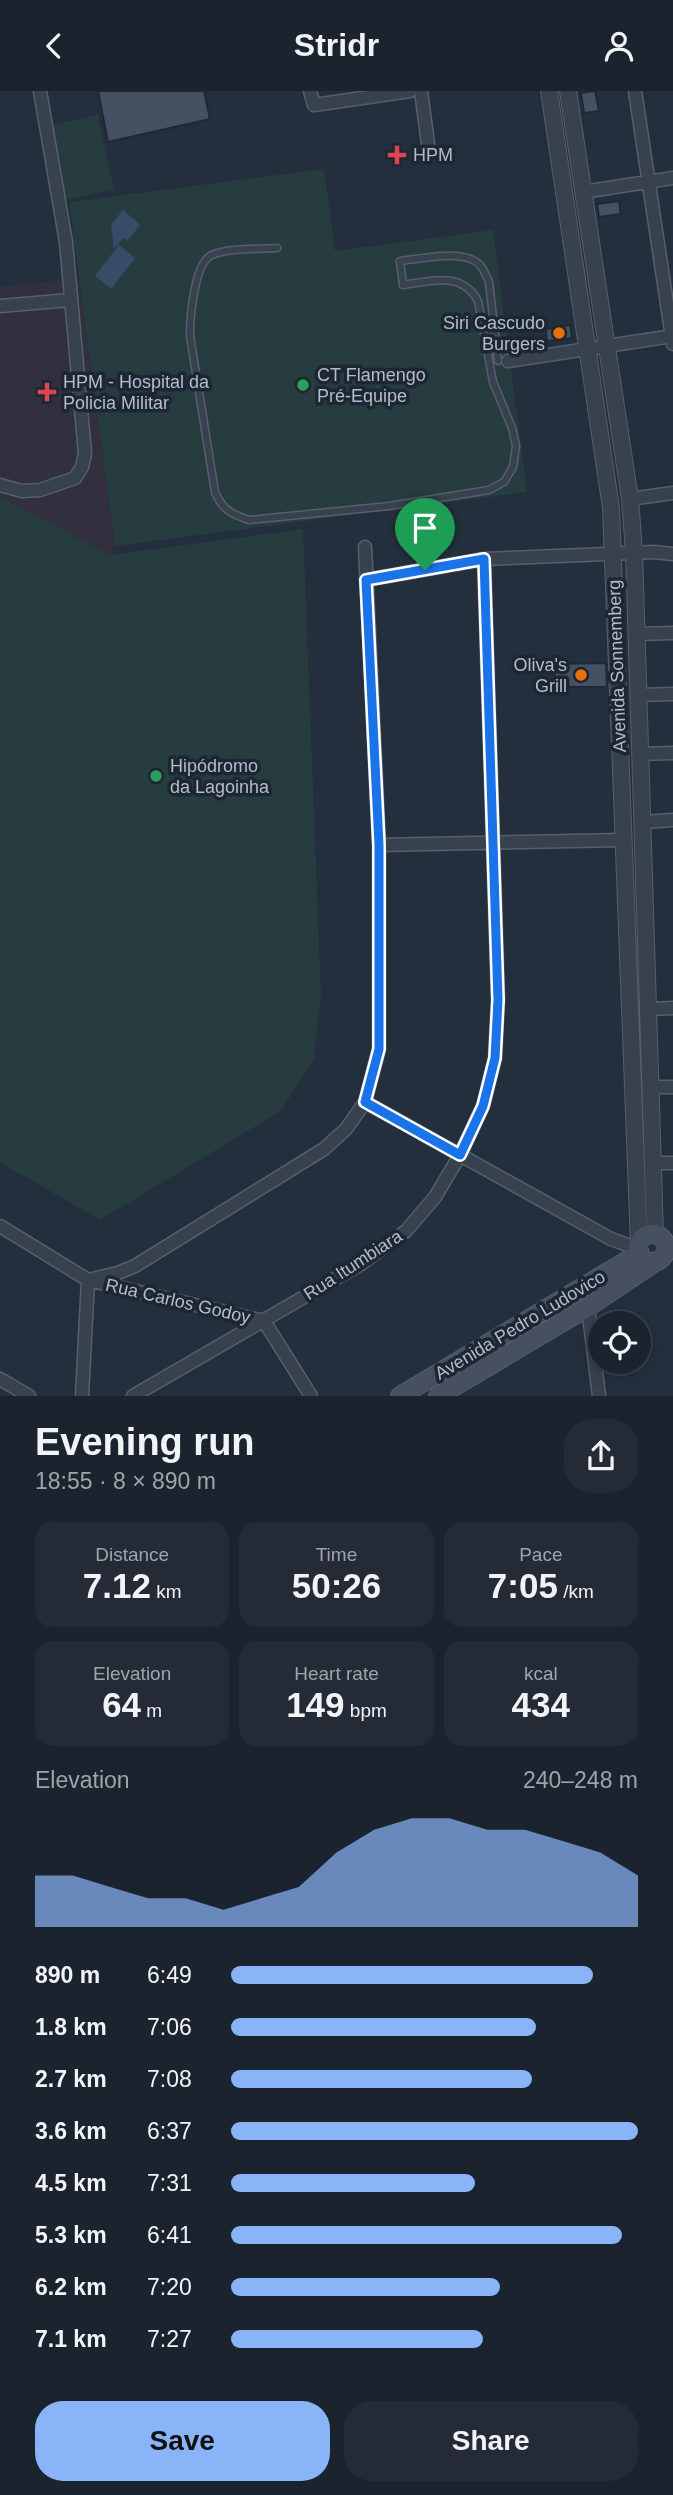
<!DOCTYPE html>
<html lang="en">
<head>
<meta charset="utf-8">
<style>
	body { margin:0; font-family:Helvetica,sans-serif; background:#242b36; color:#f1f3f6; height:100vh; display:flex; flex-direction:column; font-size:26px; white-space:nowrap }
	* { box-sizing:border-box; margin:0 }
	p { font-size:23px; color:#a0a4aa }
	.icon { flex:none; width:38px; height:38px; fill:none; stroke:currentColor; stroke-width:2; stroke-linecap:round; stroke-linejoin:round }
	.map { position:relative; height:1305px; overflow:hidden }
	.details { display:flex; flex-direction:column; background:#1b232e; flex:1 }
	.details>* { flex:none }
	.controls { position:absolute; left:588px; top:1220px; display:grid; gap:14px }
	.controls a { display:grid; place-items:center; width:63px; height:63px; border-radius:50%; background:#1b232e; box-shadow:0 4px 18px #0003,0 0 0 2px #39404a; font-size:35px }
	.pin { position:absolute; display:grid; place-items:center; width:60px; height:60px; color:#fff; margin:-72px -30px; border-radius:50% 50% 50% 0; rotate:-45deg; box-shadow:0 0 7px #0007 }
	.pin .icon { rotate:45deg }
	.round { display:grid; place-items:center; flex:none; width:74px; height:74px; border-radius:28px; background:#242b36 }
	.headline { display:flex; align-items:center; justify-content:space-between; height:119px; padding:0 35px }
	h1 { font-size:38px; font-weight:700; line-height:52px }
	.metrics { display:grid; grid-template-columns:repeat(3,1fr); gap:10px; height:119px; padding:7px 35px }
	.metrics div { display:grid; align-content:center; border-radius:18px; background:#242b36; text-align:center }
	.metrics b { font-size:35px; font-weight:700 }
	.metrics small { font-size:19px; font-weight:400 }
	.metrics p { font-size:19px }
	.chart { height:196px; padding:14px 35px }
	.chart p { display:flex; justify-content:space-between }
	.chart svg { width:100%; height:126px; margin-top:7px; fill:#8ab4f8; opacity:.7 }
	.cta { display:flex; gap:14px; margin-top:auto; padding:14px 35px }
	.cta a { flex:1; height:80px; border-radius:28px; background:#8ab4f8; color:#111; font-size:28px; font-weight:700; line-height:80px; text-align:center }
	.cta a+a { background:#242b36; color:#f1f3f6 }
	ul { padding:0 35px; list-style:none; font-size:23px }
	li { display:grid; grid-template-columns:112px 84px 1fr; align-items:center; height:52px }
	li i { height:18px; border-radius:9px; background:#8ab4f8 }
	header { display:flex; justify-content:space-between; align-items:center; height:91px; padding:0 35px; background:#1b232e; font-size:32px; font-weight:700 }
	.map>svg:first-child { display:block }
	.medical { fill:#32303f }
	.green { fill:#263c3f }
	.water { fill:#394c67 }
	.building { fill:#455162; stroke:#1f2835; stroke-width:2 }
	.lines { fill:none; stroke-linecap:round; stroke-linejoin:round }
	.service-casing { stroke:#565f6c; stroke-width:9 }
	.minor-casing { stroke:#565f6c; stroke-width:15 }
	.tertiary-casing { stroke:#565f6c; stroke-width:18 }
	.secondary-casing { stroke:#565f6c; stroke-width:20 }
	.service { stroke:#38414e; stroke-width:6 }
	.minor { stroke:#38414e; stroke-width:12 }
	.tertiary { stroke:#38414e; stroke-width:16 }
	.secondary { stroke:#465061; stroke-width:18 }
	.route-casing { stroke:#fff; stroke-width:14 }
	.route { stroke:#1a73e8; stroke-width:9 }
	.health-dot { fill:#e0444e; stroke:#1d2633; stroke-width:2.5 }
	.food-dot { fill:#e8710a; stroke:#1d2633; stroke-width:2.5 }
	.leisure-dot { fill:#2e9e5b; stroke:#1d2633; stroke-width:2.5 }
	.labels { text-anchor:middle; dominant-baseline:central; stroke-width:7; stroke-linejoin:round; paint-order:stroke }
	.poi-label { font-size:18px; fill:#b4bcc9; stroke:#1d2633; text-anchor:start }
	.street-label { font-size:18px; fill:#b4bcc9; stroke:#1d2633 }
</style>
</head>
<body>
<header><svg class="icon" aria-label="back" viewBox="0 0 24 24"><path d="M15 5l-7 7 7 7"/></svg>Stridr<svg class="icon" aria-label="person" viewBox="0 0 24 24"><circle cx="12" cy="8" r="4"/><path d="M4 21q1-7 8-7t8 7"/></svg></header>
<div class="map">
<svg width="673" height="1305" viewBox="0 0 673 1305">
	<rect width="100%" height="100%" fill="#242f3e"/>
	<path class="medical" d="M79 187 115 455 111 464 0 406V196Z"/>
	<path class="green" d="M98 24 114 99 64 109 48 35Z
		M324 78 335 160 493 139 527 401 115 455 69 111Z
		M0 406 111 464 303 438 321 905 314 967 281 1020 100 1129 0 1071Z"/>
	<path class="water" d="M123 119 140 134 127 150 123 147 114 158 111 134Z
		M119 154 135 167 111 198 95 185Z"/>
	<path class="building" d="M98 0H204L210 28 108 51Z
		M595 0 599 20 584 22 581 2Z
		M619 110 621 123 599 126 597 113Z
		M570 234 572 247 547 250 546 238Z
		M606 572 607 596H555L554 573Z"/>
	<g class="lines">
		<defs>
			<path id="service" d="M277 157C260 158 224 157 210 165 194 175 190 227 190 245L215 401C222 418 231 423 249 429L389 415 489 399 504 391 513 376 516 355 512 337 493 291 478 210C462 180 431 190 403 194L400 170C419 168 455 160 473 169 482 173 485 182 489 191L498 270"/>
			<path id="minor" d="M310 0 314 14 410 0
				M421 0 429 60
				M635 0 673 253
				M583 101 673 87
				M0 215 70 209
				M508 270 673 245
				M0 394 22 400 40 399 75 387 82 376 85 363 66 151 40 0
				M630 408 673 402
				M366 489 484 468 655 461 673 463
				M637 543 673 542
				M640 604 673 603
				M641 663 673 662
				M644 731 673 729
				M379 754 623 749
				M650 918 673 917
				M652 996H673
				M365 1011 611 1148 639 1158
				M654 1072H673
				M0 1135 88 1189 264 1230 311 1305
				M88 1189 118 1182 135 1175 324 1058 346 1038 365 1011 379 958V754L365 456
				M588 1216 599 1305
				M0 1288 29 1305
				M82 1305 88 1189
				M133 1305 361 1173 406 1140 435 1106 460 1064 483 1015 495 967 498 909 484 468"/>
			<path id="tertiary" d="M549 0 611 417 639 1154
				M568 0 630 408 634 461 655 1144"/>
			<path id="secondary" d="M638 1157a14 14 0 1 1 28 0a14 14 0 1 1-28 0Z
				M400 1305 640 1162
				M438 1305 588 1216 655 1171"/>
		</defs>
		<use href="#service" class="service-casing"/>
		<use href="#minor" class="minor-casing"/>
		<use href="#tertiary" class="tertiary-casing"/>
		<use href="#secondary" class="secondary-casing"/>
		<use href="#service" class="service"/>
		<use href="#minor" class="minor"/>
		<use href="#tertiary" class="tertiary"/>
		<use href="#secondary" class="secondary"/>
	</g>
	<g class="lines">
		<defs>
			<path id="route" d="M484 468 498 909 495 967 483 1015 460 1064 365 1011 379 958V754L366 489Z"/>
		</defs>
		<use href="#route" class="route-casing"/>
		<use href="#route" class="route"/>
	</g>
	<g class="health-dot">
		<path d="M393.5 53.5h7v7h7v7h-7v7h-7v-7h-7v-7h7z"/>
		<path d="M43.5 290.5h7v7h7v7h-7v7h-7v-7h-7v-7h7z"/>
	</g>
	<g class="food-dot">
		<circle cx="559" cy="242" r="7"/>
		<circle cx="581" cy="584" r="7"/>
	</g>
	<g class="leisure-dot">
		<circle cx="303" cy="294" r="7"/>
		<circle cx="156" cy="685" r="7"/>
	</g>
	<g class="labels">
		<g class="poi-label">
			<text x="413" y="64">HPM</text>
			<text x="545" y="232" text-anchor="end">Siri Cascudo<tspan x="545" dy="21">Burgers</tspan></text>
			<text x="317" y="284">CT Flamengo<tspan x="317" dy="21">Pré-Equipe</tspan></text>
			<text x="63" y="291">HPM - Hospital da<tspan x="63" dy="21">Policia Militar</tspan></text>
			<text x="567" y="574" text-anchor="end">Oliva's<tspan x="567" dy="21">Grill</tspan></text>
			<text x="170" y="675">Hipódromo<tspan x="170" dy="21">da Lagoinha</tspan></text>
		</g>
		<g class="street-label">
			<text transform="translate(617 575) rotate(-92)">Avenida Sonnemberg</text>
			<text transform="translate(353 1174) rotate(-33)">Rua Itumbiara</text>
			<text transform="translate(178 1210) rotate(13)">Rua Carlos Godoy</text>
			<text transform="translate(520 1234) rotate(-31)">Avenida Pedro Ludovico</text>
		</g>
	</g>
</svg>
<div class="controls">
<a><svg class="icon" aria-label="locate" viewBox="0 0 24 24"><circle cx="12" cy="12" r="6"/><path d="M12 2v4M12 18v4M2 12h4M18 12h4"/></svg></a>
</div>
<div class="pin" style="left:425px;top:479px;background:#1e9e55"><svg class="icon" aria-label="arrive" viewBox="0 0 24 24"><path d="M6 21V4h12l-3 4 3 4H6"/></svg></div>
</div>
<section class="details">
<div class="headline"><div><h1>Evening run</h1><p>18:55 · 8 × 890 m</p></div><a class="round"><svg class="icon" aria-label="share" viewBox="0 0 24 24"><path d="M12 15V3M7 8l5-5 5 5M5 13v7h14v-7"/></svg></a></div>
<div class="metrics">
<div><p>Distance</p><b>7.12<small> km</small></b></div>
<div><p>Time</p><b>50:26</b></div>
<div><p>Pace</p><b>7:05<small> /km</small></b></div>
</div>
<div class="metrics">
<div><p>Elevation</p><b>64<small> m</small></b></div>
<div><p>Heart rate</p><b>149<small> bpm</small></b></div>
<div><p>kcal</p><b>434</b></div>
</div>
<div class="chart"><p><span>Elevation</span>240–248 m</p>
<svg viewBox="0 0 160 44" preserveAspectRatio="none"><path d="M0 44V26L10 26L20 30L30 34L40 34L50 38L60 34L70 30L80 18L90 10L100 6L110 6L120 10L130 10L140 14L150 18L160 26V44z"/></svg>
</div>
<ul>
<li><b>890 m</b>6:49<i style="width:89%"></i></li>
<li><b>1.8 km</b>7:06<i style="width:75%"></i></li>
<li><b>2.7 km</b>7:08<i style="width:74%"></i></li>
<li><b>3.6 km</b>6:37<i style="width:100%"></i></li>
<li><b>4.5 km</b>7:31<i style="width:60%"></i></li>
<li><b>5.3 km</b>6:41<i style="width:96%"></i></li>
<li><b>6.2 km</b>7:20<i style="width:66%"></i></li>
<li><b>7.1 km</b>7:27<i style="width:62%"></i></li>
</ul>
<div class="cta"><a>Save</a><a>Share</a></div>
</section>
</body>
</html>
